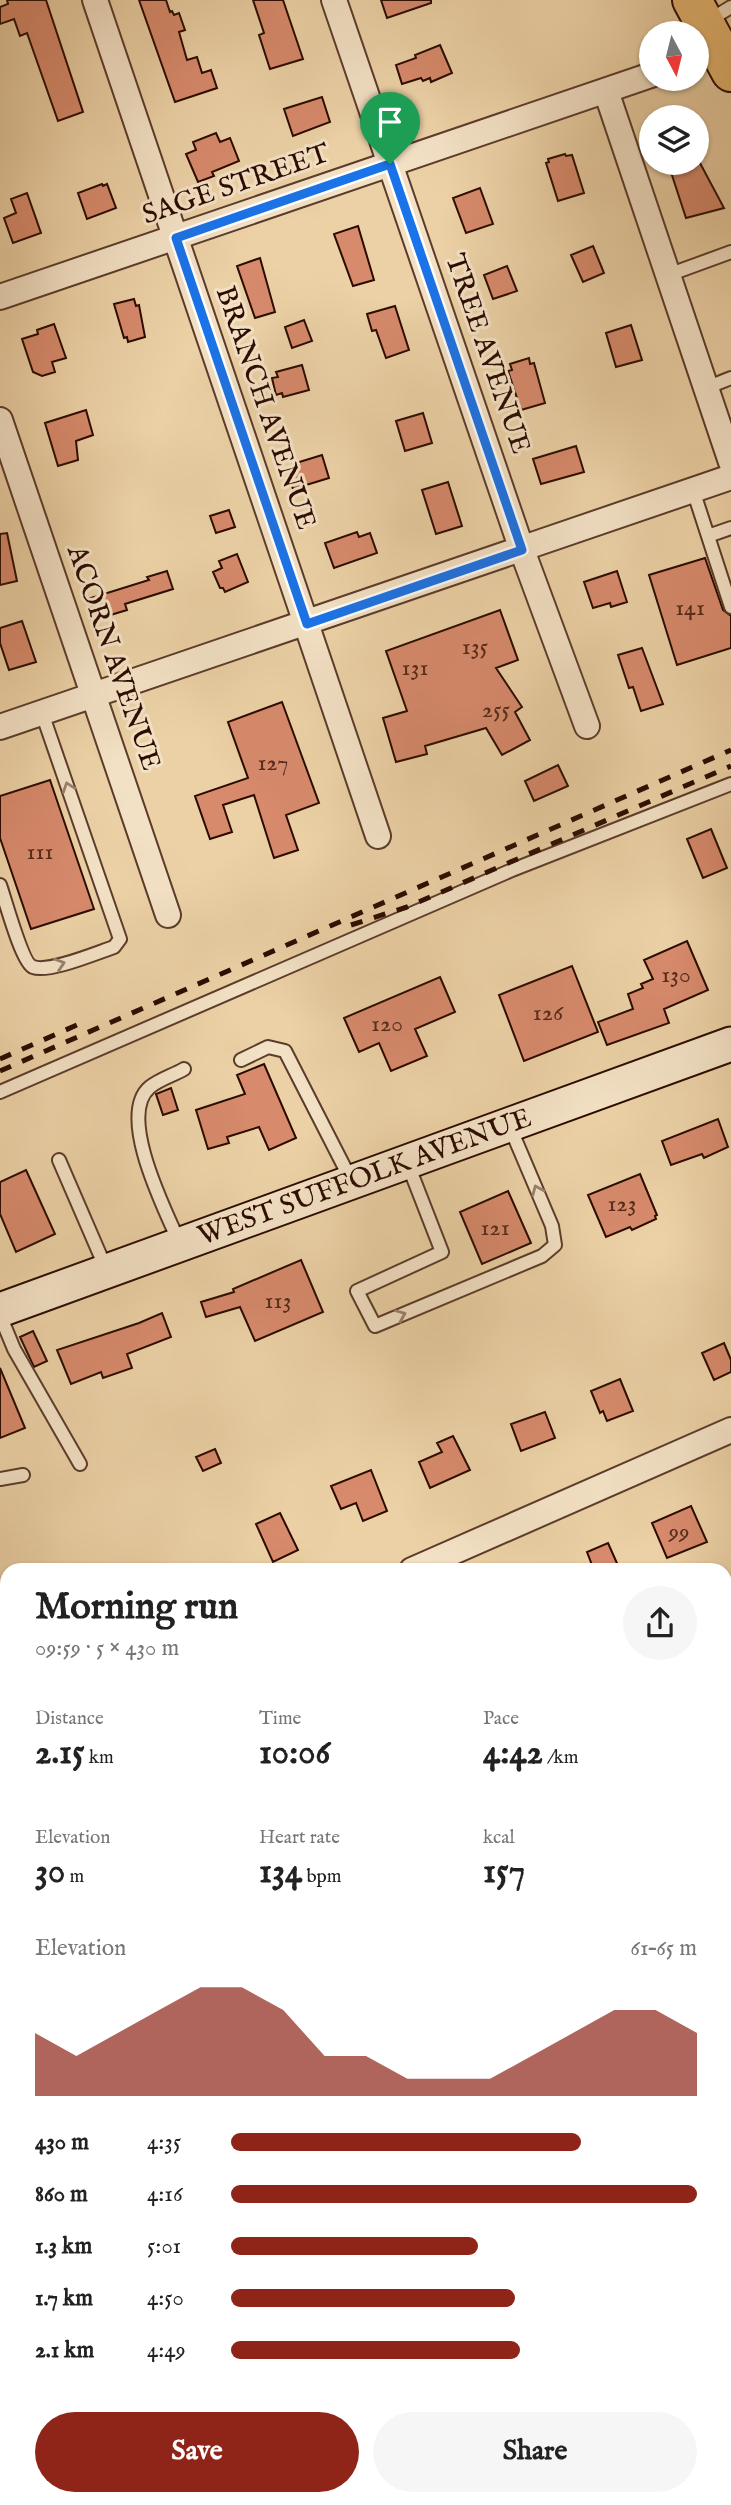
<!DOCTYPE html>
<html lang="en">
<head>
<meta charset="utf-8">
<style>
	body { margin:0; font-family:"IM FELL English",serif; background:#f6f6f6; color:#222; height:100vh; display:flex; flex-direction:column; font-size:26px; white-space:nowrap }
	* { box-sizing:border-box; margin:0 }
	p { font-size:23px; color:#767676 }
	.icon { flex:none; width:38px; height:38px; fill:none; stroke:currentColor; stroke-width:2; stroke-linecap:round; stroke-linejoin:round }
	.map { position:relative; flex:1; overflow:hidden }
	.sheet { position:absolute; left:0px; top:1563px; width:732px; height:943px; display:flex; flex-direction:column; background:#fff; border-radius:21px 21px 0 0; box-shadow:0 2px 5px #0004 }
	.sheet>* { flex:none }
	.needle { width:46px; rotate:173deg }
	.buttons { position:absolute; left:639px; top:21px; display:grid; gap:14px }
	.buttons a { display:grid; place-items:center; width:70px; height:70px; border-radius:50%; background:#fff; box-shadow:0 2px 5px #0004; font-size:35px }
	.pin { position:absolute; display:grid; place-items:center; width:60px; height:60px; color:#fff; margin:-72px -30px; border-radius:50% 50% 50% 0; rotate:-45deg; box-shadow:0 0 7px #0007 }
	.pin .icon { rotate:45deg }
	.round { display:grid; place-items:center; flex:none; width:74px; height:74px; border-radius:37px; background:#f6f6f6 }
	.head { display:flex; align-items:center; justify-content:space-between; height:119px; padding:0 35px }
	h1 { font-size:38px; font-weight:700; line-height:52px }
	.metrics { display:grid; grid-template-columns:repeat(3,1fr); gap:10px; height:119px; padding:7px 35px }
	.metrics div { display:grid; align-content:center }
	.metrics b { font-size:35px; font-weight:700 }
	.metrics small { font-size:19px; font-weight:400 }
	.metrics p { font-size:19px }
	.chart { height:196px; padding:14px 35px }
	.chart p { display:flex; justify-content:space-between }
	.chart svg { width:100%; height:126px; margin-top:7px; fill:#8f2418; opacity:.7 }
	.action { display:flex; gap:14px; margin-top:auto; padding:14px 35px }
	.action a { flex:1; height:80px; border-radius:42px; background:#8f2418; color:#fff; font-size:28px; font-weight:700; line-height:80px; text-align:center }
	.action a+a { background:#f6f6f6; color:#222 }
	ul { padding:0 35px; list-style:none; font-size:23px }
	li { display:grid; grid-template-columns:112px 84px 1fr; align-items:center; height:52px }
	li i { height:18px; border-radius:9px; background:#8f2418 }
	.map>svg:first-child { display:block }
	.building { fill:#d78a6c; stroke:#2b0b00; stroke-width:2 }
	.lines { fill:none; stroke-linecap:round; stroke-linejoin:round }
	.service-casing { stroke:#5b3c2a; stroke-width:16 }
	.minor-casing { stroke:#5b3c2a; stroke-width:28 }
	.secondary-casing { stroke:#2b0b00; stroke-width:37 }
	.primary-casing { stroke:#2b0b00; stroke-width:42 }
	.service { stroke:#f3e1c5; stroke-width:12 }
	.minor { stroke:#f3e1c5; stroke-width:24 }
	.secondary { stroke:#f3e1c5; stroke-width:33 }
	.primary { stroke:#e6b873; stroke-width:38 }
	.rail { stroke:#2b0b00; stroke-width:5; stroke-dasharray:12 12; stroke-linecap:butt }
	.oneway { stroke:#99816c }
	.route-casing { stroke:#fff; stroke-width:14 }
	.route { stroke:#1a73e8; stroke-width:9 }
	.labels { text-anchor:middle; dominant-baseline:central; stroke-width:6; stroke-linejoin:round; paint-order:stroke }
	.number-label { font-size:24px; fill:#562b1b }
	.street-label { font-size:28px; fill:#2b0b00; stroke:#f3e1c5 }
</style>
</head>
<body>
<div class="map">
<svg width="731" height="2505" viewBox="0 0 731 2505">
	<rect width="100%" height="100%" fill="#ecd1a6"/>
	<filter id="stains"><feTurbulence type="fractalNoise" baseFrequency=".00286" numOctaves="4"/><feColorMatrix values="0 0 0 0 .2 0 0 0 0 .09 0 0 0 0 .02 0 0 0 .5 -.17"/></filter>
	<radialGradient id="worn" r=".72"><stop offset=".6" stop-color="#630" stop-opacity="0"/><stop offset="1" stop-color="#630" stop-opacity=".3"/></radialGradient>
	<path class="building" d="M7 0H46L83 112 58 121 27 33 20 36 14 19 0 24V7L8 4Z
		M139 0H166L170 12 172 11 174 15 179 13 185 30 179 32 187 60 197 57 202 73 211 70 217 88 175 102Z
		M253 0H283L303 59 270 69 259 35 264 33Z
		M381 0H431V3L387 18Z
		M440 45 452 73 431 82 430 78 423 81 421 78 402 84 396 65 416 58 415 55Z
		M322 97 330 122 293 136 284 109Z
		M216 133 220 142 230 138 239 161 212 172 214 176 198 182 186 154 196 150 193 142Z
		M565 154 566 156 572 155 584 193 558 201 546 163 549 162 548 159Z
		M668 163H700L724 208 686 218Z
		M102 184 103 186 107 184 116 208 87 219 78 193Z
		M480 188 493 224 466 233 453 198Z
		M27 193 41 233 13 243 4 218 16 213 11 199Z
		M358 226 374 280 353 286 334 234Z
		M593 246 604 273 583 282 571 255Z
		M260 258 275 312 255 318 237 266Z
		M507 266 517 291 493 299 484 275Z
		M134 299 136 306 139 305 145 337 128 342 127 337 124 338 114 304Z
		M395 306 409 350 386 358 376 330 372 331 367 314Z
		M304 320 312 341 292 348 285 327Z
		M54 324 66 358 52 362 55 372 42 376 33 372 22 339 38 334 37 330Z
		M631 325 642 360 616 367 606 333Z
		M529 358 530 364 534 363 545 403 521 410 508 371 512 370 510 364Z
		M302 365 309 390 283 397 282 393 276 395 272 378 278 377 276 372Z
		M86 410 93 435 76 441 78 460 58 466 45 423Z
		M423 413 432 443 405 451 396 421Z
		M576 446 584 472 541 484 533 459Z
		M322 455 329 478 293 489 287 470 294 468 293 464Z
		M448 482 462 526 436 534 422 490Z
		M229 510 235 527 216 533 210 516Z
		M357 532 359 537 370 533 377 553 334 568 325 543Z
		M7 533 17 581 0 585V534Z
		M237 554 248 582 225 592 223 588H220L213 572 222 568 219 561Z
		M705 558 723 610 731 616V648L677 665 649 575Z
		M167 571 173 589 125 604 127 610 94 620 88 599 149 580 147 577Z
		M617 571 627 602 611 607 610 603 593 608 584 582Z
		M500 610 518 660 496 668 522 707 515 712 530 740 502 755 486 728 425 746 427 754 396 762 383 718 407 711 386 651Z
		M22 621 36 662 9 670 0 643V628Z
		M642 648 663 704 641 711 633 687 629 688 618 655Z
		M282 702 319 803 286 815 298 850 274 858 254 795 223 805 232 832 210 839 195 796 248 778 228 722Z
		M558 765 568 786 534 801 525 781Z
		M50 780 94 909 31 929 0 838V796Z
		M711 829 727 868 703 878 687 839Z
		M687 941 708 990 664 1009 669 1023 607 1045 598 1022 633 1009 628 994 643 988 641 984 653 979 644 960Z
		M572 966 598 1032 524 1061 499 995Z
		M440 977 455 1012 415 1029 427 1056 391 1071 379 1043 359 1052 344 1018Z
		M264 1064 296 1138 269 1150 259 1127 227 1137 229 1143 208 1149 196 1110 245 1094 237 1075Z
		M171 1088 178 1110 163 1115 156 1094Z
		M718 1119 728 1147 704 1158 702 1154 671 1165 662 1141Z
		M26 1170 55 1234 16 1252 0 1214V1182Z
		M640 1174 657 1215 655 1216 656 1219 632 1230 630 1227 606 1237 588 1195Z
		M508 1191 531 1243 482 1264 460 1212Z
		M301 1260 323 1312 255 1341 240 1307 206 1317 201 1302 234 1292 233 1289Z
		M162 1313 171 1337 127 1354 132 1368 103 1378 101 1372 71 1384 57 1350 139 1323Z
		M33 1331 47 1361 34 1367 20 1337Z
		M724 1343 731 1360V1372L714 1380 702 1353Z
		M0 1368 25 1428 0 1438Z
		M620 1379 633 1411 607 1421 603 1411 600 1413 591 1391Z
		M545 1412 555 1438 521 1451 511 1424Z
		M453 1436 470 1470 430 1488 419 1462 442 1452 437 1443Z
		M215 1449 221 1463 203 1471 196 1457Z
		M371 1470 387 1511 363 1521 356 1503 341 1509 331 1486Z
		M691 1506 707 1542 667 1558 652 1523Z
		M280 1513 298 1550 273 1562 256 1524Z
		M608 1543 620 1570H594L587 1552Z"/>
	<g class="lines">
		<defs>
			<path id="service" d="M708 21 731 7
				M668 275 731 252
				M706 388 731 378
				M693 490 731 607
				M708 536 731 528
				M0 885C5 899 22 963 33 967 49 973 96 953 114 947L120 939 42 713
				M241 1060 268 1047 285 1051 352 1182
				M0 1092 512 870 731 784
				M59 1160 107 1271
				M407 1162 442 1252 357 1291 375 1326 542 1256 555 1245 552 1226 510 1127
				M180 1244C166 1212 116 1115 150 1087 160 1079 174 1075 184 1069
				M0 1315 14 1349 80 1464
				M0 1479 23 1475"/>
			<path id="minor" d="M95 0 378 836
				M334 0 522 550 587 726
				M606 91 731 462
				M0 297 651 75
				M0 420 168 915
				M0 727 731 477
				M412 1570 731 1430
				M0 1750 7 1747
				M724 1869 731 1866
				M0 2187 7 2184
				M724 2316 731 2314
				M296 2505 310 2499"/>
			<g id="secondary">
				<path id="s1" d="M0 1310 731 1044"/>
			</g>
			<path id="primary" d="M692 0 731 72"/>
		</defs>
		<use href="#service" class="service-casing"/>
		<use href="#minor" class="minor-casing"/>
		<use href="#secondary" class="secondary-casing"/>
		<use href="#primary" class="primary-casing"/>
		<use href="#service" class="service"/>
		<use href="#minor" class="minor"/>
		<use href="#secondary" class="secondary"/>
		<use href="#primary" class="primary"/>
		<path class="rail" d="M351 925 407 907 460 884 731 766
			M0 1059 86 1021
			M0 1071 731 750"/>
	</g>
	<defs><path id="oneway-chevron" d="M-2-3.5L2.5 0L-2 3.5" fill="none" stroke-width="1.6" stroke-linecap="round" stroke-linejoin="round" transform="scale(1.75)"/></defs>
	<g class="oneway">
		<use href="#oneway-chevron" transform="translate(68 787) rotate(-109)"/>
		<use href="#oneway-chevron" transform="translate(60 964) rotate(-18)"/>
		<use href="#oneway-chevron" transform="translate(537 1190) rotate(-113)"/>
		<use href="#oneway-chevron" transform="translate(401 1315) rotate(-23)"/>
	</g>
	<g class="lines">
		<defs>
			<path id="route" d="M390 164 522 550 307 624 176 238Z"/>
		</defs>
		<use href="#route" class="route-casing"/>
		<use href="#route" class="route"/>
	</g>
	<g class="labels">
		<g class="number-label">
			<text x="690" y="608">141</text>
			<text x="475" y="647">135</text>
			<text x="415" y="668">131</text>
			<text x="496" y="710">255</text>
			<text x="273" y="763">127</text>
			<text x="40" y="852">111</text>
			<text x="676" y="975">130</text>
			<text x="548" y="1013">126</text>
			<text x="387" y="1024">120</text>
			<text x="622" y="1204">123</text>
			<text x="495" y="1228">121</text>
			<text x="278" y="1301">113</text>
			<text x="679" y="1532">99</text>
		</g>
		<g class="street-label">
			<text transform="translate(236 185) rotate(-19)">SAGE STREET</text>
			<text transform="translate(487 354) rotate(71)">TREE AVENUE</text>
			<text transform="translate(265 408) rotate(71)">BRANCH AVENUE</text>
			<text transform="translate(113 658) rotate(71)">ACORN AVENUE</text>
			<text stroke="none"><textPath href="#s1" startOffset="388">WEST SUFFOLK AVENUE</textPath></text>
		</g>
	</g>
	<rect width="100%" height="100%" filter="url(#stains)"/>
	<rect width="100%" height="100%" fill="url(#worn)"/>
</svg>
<div class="buttons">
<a><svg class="needle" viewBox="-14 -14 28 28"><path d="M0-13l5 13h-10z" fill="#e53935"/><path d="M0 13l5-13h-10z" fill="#767676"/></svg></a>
<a><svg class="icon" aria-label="layers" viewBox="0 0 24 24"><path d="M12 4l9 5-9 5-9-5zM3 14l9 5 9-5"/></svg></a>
</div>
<div class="pin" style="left:390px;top:164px;background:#1e9e55"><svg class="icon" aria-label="arrive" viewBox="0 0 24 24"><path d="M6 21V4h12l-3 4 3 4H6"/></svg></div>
<section class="sheet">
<div class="head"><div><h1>Morning run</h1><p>09:59 · 5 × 430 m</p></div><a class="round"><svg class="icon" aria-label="share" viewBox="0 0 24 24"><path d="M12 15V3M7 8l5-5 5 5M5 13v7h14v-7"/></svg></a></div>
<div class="metrics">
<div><p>Distance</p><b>2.15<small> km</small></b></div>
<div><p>Time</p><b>10:06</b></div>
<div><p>Pace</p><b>4:42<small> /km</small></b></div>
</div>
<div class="metrics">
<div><p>Elevation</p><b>30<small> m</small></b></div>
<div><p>Heart rate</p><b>134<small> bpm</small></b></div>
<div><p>kcal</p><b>157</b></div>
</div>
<div class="chart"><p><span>Elevation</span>61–65 m</p>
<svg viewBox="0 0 160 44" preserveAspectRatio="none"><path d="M0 44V22L10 30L20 22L30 14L40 6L50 6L60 14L70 30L80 30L90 38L100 38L110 38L120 30L130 22L140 14L150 14L160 22V44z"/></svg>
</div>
<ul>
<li><b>430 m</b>4:35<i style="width:75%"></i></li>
<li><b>860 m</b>4:16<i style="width:100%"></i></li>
<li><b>1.3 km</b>5:01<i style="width:53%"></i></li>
<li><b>1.7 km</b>4:50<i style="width:61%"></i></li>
<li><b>2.1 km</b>4:49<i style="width:62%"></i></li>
</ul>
<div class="action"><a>Save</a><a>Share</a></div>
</section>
</div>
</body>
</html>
